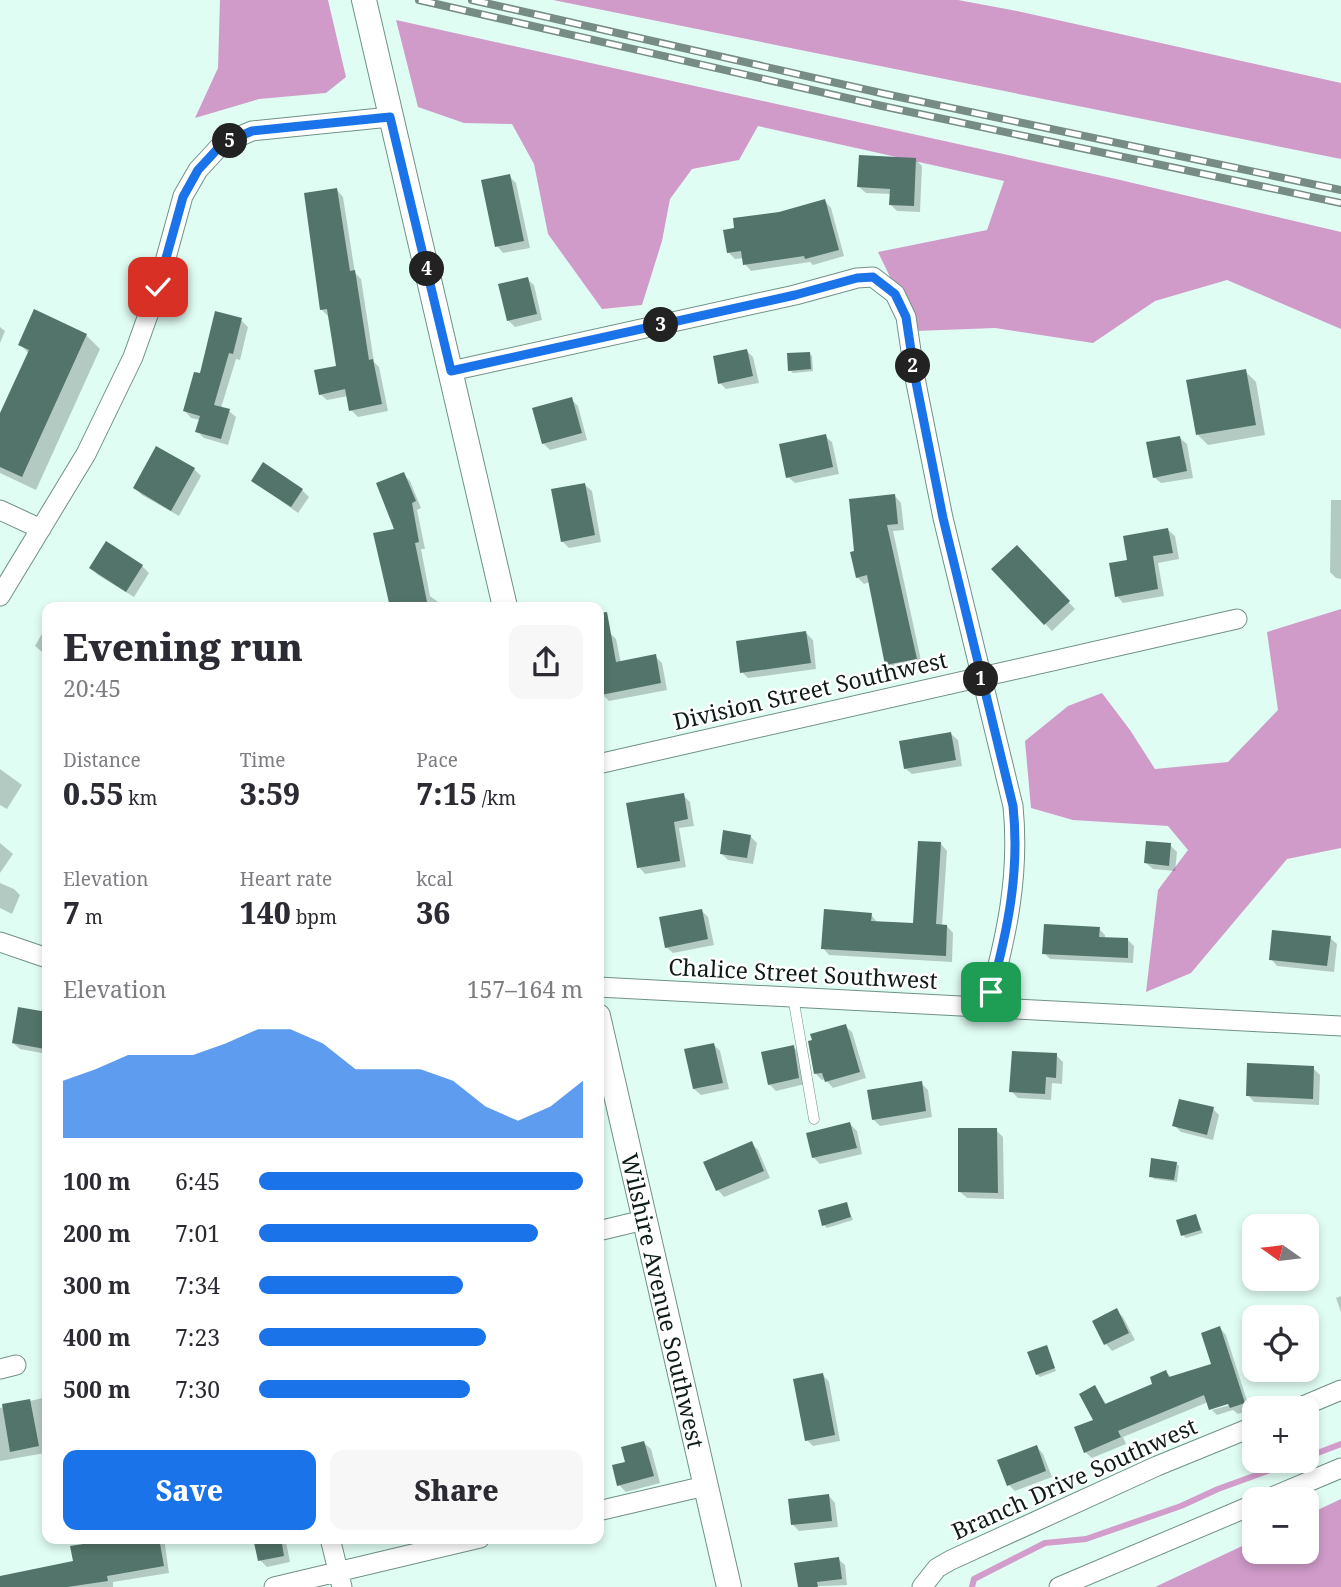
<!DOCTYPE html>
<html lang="en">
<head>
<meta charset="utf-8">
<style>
	body { margin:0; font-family:"Noto Serif",serif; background:#f7f7f7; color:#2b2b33; height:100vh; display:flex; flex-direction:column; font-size:26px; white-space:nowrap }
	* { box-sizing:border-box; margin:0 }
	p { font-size:23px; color:#7c7c81 }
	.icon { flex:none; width:38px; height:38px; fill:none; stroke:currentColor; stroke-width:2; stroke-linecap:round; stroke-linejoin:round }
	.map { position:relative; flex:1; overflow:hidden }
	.side { position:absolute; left:42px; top:602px; width:562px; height:942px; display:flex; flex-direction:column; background:#fff; border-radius:14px; box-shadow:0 4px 10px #0003 }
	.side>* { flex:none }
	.needle { width:46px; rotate:284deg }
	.fabs { position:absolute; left:1242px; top:1214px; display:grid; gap:14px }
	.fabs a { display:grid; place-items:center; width:77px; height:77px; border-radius:14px; background:#fff; box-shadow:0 4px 10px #0003; font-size:35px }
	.pin { position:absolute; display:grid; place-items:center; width:60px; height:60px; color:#fff; margin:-30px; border-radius:14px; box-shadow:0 4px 10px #0006 }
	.km { position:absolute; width:35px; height:35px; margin:-18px; border-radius:50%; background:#222; color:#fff; font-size:19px; line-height:35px; text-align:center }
	.round { display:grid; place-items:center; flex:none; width:74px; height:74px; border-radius:14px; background:#f7f7f7 }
	.summary { display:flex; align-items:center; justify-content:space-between; height:119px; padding:0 21px }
	h1 { font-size:38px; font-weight:800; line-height:52px }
	.figures { display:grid; grid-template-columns:repeat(3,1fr); gap:10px; height:119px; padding:7px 21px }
	.figures div { display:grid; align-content:center }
	.figures b { font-size:30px; font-weight:800 }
	.figures small { font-size:19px; font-weight:400 }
	.figures p { font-size:19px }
	.chart { height:196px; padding:14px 21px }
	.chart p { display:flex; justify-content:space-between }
	.chart svg { width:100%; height:126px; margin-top:7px; fill:#1a73e8; opacity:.7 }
	.primary-button { display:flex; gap:14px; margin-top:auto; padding:14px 21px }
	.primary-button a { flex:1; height:80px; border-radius:14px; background:#1a73e8; color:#fff; font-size:28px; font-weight:800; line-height:80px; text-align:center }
	.primary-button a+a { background:#f7f7f7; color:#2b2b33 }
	ul { padding:0 21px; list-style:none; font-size:23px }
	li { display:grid; grid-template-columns:112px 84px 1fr; align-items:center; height:52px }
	li i { height:18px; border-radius:9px; background:#1a73e8 }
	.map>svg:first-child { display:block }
	.forest { fill:#d09bc9 }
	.shadow { fill:#0003 }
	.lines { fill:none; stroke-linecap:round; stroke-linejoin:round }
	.stream { stroke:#d29dca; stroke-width:6 }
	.building { fill:#53746a }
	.service-casing { stroke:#6f9187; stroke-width:11 }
	.minor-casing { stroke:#6f9187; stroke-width:21 }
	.tertiary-casing { stroke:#6f9187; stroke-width:26 }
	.service { stroke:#fff; stroke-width:10 }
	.minor { stroke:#fff; stroke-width:19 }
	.tertiary { stroke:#fff; stroke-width:24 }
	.rail-casing { stroke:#768c85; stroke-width:8 }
	.rail { stroke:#fff; stroke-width:5; stroke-dasharray:16; stroke-linecap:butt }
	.route-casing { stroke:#fff; stroke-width:14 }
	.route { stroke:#1a73e8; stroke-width:9 }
	.labels { text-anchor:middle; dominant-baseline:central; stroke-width:5; stroke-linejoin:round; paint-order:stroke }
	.street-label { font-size:23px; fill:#0e1c18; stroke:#fff }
</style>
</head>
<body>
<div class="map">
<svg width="1341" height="1587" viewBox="0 0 1341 1587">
	<rect width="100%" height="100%" fill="#e0fdf4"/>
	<path class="forest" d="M220 0H328L346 77 326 93 259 99 195 118 218 68Z
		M553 0H958L1017 11 1341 83V159Z
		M396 20 1116 179 1341 232V329L1227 280 1155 301 1093 343 995 328 916 331 878 252 987 230 1004 181 758 126 739 160 692 169 670 199 662 241 642 305 602 309 548 234 534 164 512 124 464 123 418 107Z
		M1341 609V848L1287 859 1191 973 1146 992 1158 890 1188 850 1168 826 1073 820 1031 808 1025 741 1068 706 1102 693 1130 730 1155 769 1228 762 1278 710 1267 632Z
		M1341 1499V1587H1155L1255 1540V1552H1307V1515Z"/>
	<path class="shadow" d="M915 159 922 166 920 212 897 211 890 204 891 194 866 193 859 187Z
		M509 176 516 183 530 248 503 253 497 246Z
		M337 190 343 197 355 273 361 279 374 362 379 367 388 411 358 417 351 410 348 396 327 400 320 394 338 368 328 316 321 309Z
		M825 201 831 208 844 256 813 265 810 262 751 271 745 264 744 258 735 259 728 252 779 213Z
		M527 279 534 285 542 320 515 327 508 320Z
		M241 320 248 327 240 360 236 359 221 408 229 411 236 417 228 445 204 438 197 431 200 420 191 418 185 411Z
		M0 327 5 331 0 343Z
		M86 335 100 349 36 490 0 473V417L29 354 20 344Z
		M747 351 753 357 759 383 726 389 720 383Z
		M809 353 812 356 813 371 793 373 790 370Z
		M1245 371 1256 382 1265 435 1208 445 1198 435Z
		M571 399 578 406 587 440 550 450 543 443Z
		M825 436 832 442 839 474 795 483 788 477Z
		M1180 438 1187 444 1193 478 1161 483 1154 477Z
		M194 469 201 476 179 516 142 495 135 488Z
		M403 474 410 481 421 508 417 510 425 549H421L430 596 438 602 439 607H390L375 534 397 530Z
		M253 481 302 490 309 497 298 513Z
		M585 485 592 491 601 542 569 548 562 541Z
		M895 496 901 503 904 530 893 531 922 665 894 671 887 664 870 582 864 584 857 577Z
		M1331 500H1341V579L1336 578 1330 572Z
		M1168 530 1175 536 1179 559 1158 563 1164 596 1123 603 1117 596 1129 562Z
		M1017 547 1075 609 1052 631 994 570Z
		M142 566 149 573 134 597 98 575 91 568Z
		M47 625V656L35 646Z
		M610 633 616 639 621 663 655 656 662 663 667 690 609 701 602 694Z
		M806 633 813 640 816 669 748 678 742 672Z
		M951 734 958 740 962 766 912 774 905 768Z
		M0 769 22 785 7 809 0 805Z
		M683 795 690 802 694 826 679 828 686 867 645 874 639 867Z
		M750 836 757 843 753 864 728 860 722 854Z
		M0 843 13 854 0 873Z
		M941 844 947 851 942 926H947L953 933 952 962 829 955 823 948 871 915 878 923 915 925Z
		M1170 845 1177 852 1175 871 1153 869 1146 863Z
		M0 883 14 889 20 895 12 914 0 908Z
		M701 910 708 917 714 945 673 953 666 947Z
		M1099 929 1105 935V939L1128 940 1134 946 1133 963 1050 959 1044 953Z
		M1330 938 1337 944 1334 972 1277 966 1271 959Z
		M19 1009 47 1014V1054L20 1049 13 1043Z
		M845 1026 852 1032 866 1078 833 1088 825 1079 822 1080 816 1074Z
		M713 1044 720 1051 729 1089 701 1095 694 1089Z
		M793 1047 800 1053 805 1084 776 1091 769 1084Z
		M1056 1055 1063 1062 1062 1084 1052 1083 1051 1100 1018 1098 1011 1091Z
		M1313 1068 1320 1075 1319 1105 1254 1102 1248 1095Z
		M921 1083 928 1090 932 1117 880 1126 873 1119Z
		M1213 1109 1219 1115 1213 1140 1181 1132 1174 1125Z
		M850 1124 857 1131 862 1154 820 1164 813 1157Z
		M996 1130 1003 1137 1004 1199 967 1198 960 1192Z
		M751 1143 758 1150 770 1178 724 1197 718 1190 706 1163Z
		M1176 1163 1179 1166 1177 1182 1154 1179 1151 1176Z
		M846 1204 853 1220 827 1228 824 1225Z
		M1196 1216 1203 1233 1186 1238 1183 1235Z
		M1341 1296V1312L1336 1298Z
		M1116 1310 1123 1317 1135 1340 1112 1351 1106 1344 1094 1322Z
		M1220 1328 1226 1335 1250 1410 1238 1414 1233 1410 1217 1415 1212 1410 1237 1403 1236 1399 1212 1407V1410L1208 1402 1123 1437 1126 1444 1092 1458 1085 1452 1095 1420V1388L1107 1405 1155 1384 1166 1372 1172 1378 1213 1365Z
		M1046 1347 1056 1371 1040 1377 1037 1374Z
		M823 1375 829 1382 840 1441 813 1446 807 1440Z
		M47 1397V1450L45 1453 0 1461V1408Z
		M644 1443 651 1449 660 1483 626 1492 619 1485 627 1463Z
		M1037 1447 1043 1454 1052 1477 1015 1491 1009 1485Z
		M829 1496 835 1503 838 1527 799 1531 793 1525Z
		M130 1538H164L169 1573 113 1582V1587H16Z
		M266 1538H282L286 1542 290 1562 267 1567 260 1560Z
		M838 1559 845 1565 847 1585 799 1587Z"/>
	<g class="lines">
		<path class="stream" d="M1307 1457 1341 1444
			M972 1587 974 1579 1045 1543 1086 1539 1181 1506 1218 1489 1295 1461"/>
	</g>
	<path class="building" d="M859 155 916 158 914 206 889 205 890 189 857 187Z
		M510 174 524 241 495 247 481 180Z
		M337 188 350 271 355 270 369 360 373 359 382 404 349 411 345 389 319 395 314 370 336 366 327 309 320 310 304 193Z
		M825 199 839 250 805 259 804 256 743 265 741 251 727 253 723 230 734 228 733 218 779 212Z
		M528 277 537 314 507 321 498 284Z
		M34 309 87 334 22 477 0 467V413L29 350 18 345Z
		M215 311 242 318 233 354 229 353 214 405 230 409 221 439 195 432 200 416 183 411 194 372 200 373Z
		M747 349 753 376 718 384 713 356Z
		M810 352 811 369 788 371 787 353Z
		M1246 369 1256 425 1196 435 1186 380Z
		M572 397 582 433 542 444 532 408Z
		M826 434 833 467 786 478 779 444Z
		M1180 436 1187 471 1153 478 1146 442Z
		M156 446 195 468 171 511 133 488Z
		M263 462 303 489 291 507 251 481Z
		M404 472 416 501 412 503 419 542 415 543 428 607H390L373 533 394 529 376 483Z
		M585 483 595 535 561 542 551 489Z
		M895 494 898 524 887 525 917 659 885 665 867 575 856 578 850 552 854 551 849 499Z
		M1168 528 1173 553 1153 556 1158 589 1115 597 1109 563 1127 560 1123 536Z
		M106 541 143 565 126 592 89 568Z
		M1017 545 1070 601 1044 625 991 569Z
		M607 612 616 662 656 654 661 683 601 695 598 684V613Z
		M806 631 811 663 740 673 736 641Z
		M951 732 956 760 904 769 899 741Z
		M684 793 688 819 674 822 680 861 637 868 626 803Z
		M723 830 751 835 747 858 720 854Z
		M918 841 941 842 936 924 947 925 946 956 821 949 824 909 872 913 871 921 913 923Z
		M1146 841 1171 843 1169 866 1144 863Z
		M702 909 708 939 665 948 659 917Z
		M1044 924 1100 927 1099 937 1128 938V958L1042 954Z
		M1272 930 1331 936 1327 966 1269 960Z
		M18 1007 47 1012 45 1049 12 1043Z
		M846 1024 860 1072 825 1082 822 1073 814 1074 808 1041 812 1040 810 1034Z
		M714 1043 723 1083 693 1089 684 1049Z
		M794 1045 799 1078 768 1085 761 1052Z
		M1012 1051 1057 1053 1056 1078 1046 1077 1045 1094 1009 1092Z
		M1247 1063 1314 1066 1313 1099 1246 1096Z
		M922 1081 926 1111 872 1120 867 1090Z
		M1179 1099 1214 1107 1207 1135 1172 1126Z
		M850 1122 857 1148 812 1158 806 1133Z
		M958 1128H997L998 1193 958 1192Z
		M752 1141 764 1171 716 1191 703 1162Z
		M1151 1158 1177 1162 1174 1180 1149 1177Z
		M847 1202 851 1217 822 1226 818 1210Z
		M1196 1214 1201 1230 1181 1236 1176 1220Z
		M1117 1308 1129 1333 1104 1345 1092 1321Z
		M1220 1326 1245 1403 1230 1408 1228 1404 1209 1410 1204 1395 1118 1431 1121 1437 1084 1453 1074 1427 1093 1420 1079 1394 1095 1385 1105 1404 1152 1384 1150 1377 1166 1370 1169 1377 1211 1364 1201 1333Z
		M1047 1345 1055 1368 1036 1375 1027 1352Z
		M823 1373 835 1435 805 1441 793 1379Z
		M30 1399 39 1446 10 1452 2 1404Z
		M644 1441 654 1476 617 1486 612 1465 625 1462 621 1447Z
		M1037 1445 1046 1471 1007 1486 997 1460Z
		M829 1494 832 1521 791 1525 788 1499Z
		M123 1538H159L164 1566 107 1576 108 1581 67 1587H0V1576L73 1561 70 1546Z
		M253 1538H281L284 1556 258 1561Z
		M839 1557 842 1579 817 1582 818 1587H798L794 1563Z"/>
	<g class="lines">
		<defs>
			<path id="service" d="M793 997 814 1119"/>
			<path id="minor" d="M451 371 795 295 857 278 873 277 895 294 906 317 915 378 943 518 1013 806C1020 877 1006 939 987 1007
				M0 510 41 529
				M0 596 86 454 133 357 158 287 183 196 198 170 222 144 252 131 390 117
				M598 764 1237 619
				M0 942 47 958
				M598 987 1341 1026
				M598 1231 644 1220
				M0 1369 16 1365
				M1296 1409 1341 1390
				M1265 1500 1341 1468
				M598 1511 705 1486
				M330 1538 342 1587
				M274 1587 480 1538
				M922 1587 937 1568 951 1560 1157 1466 1255 1426
				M1059 1587 1255 1504"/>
			<g id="tertiary">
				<path d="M364 0 505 607"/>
				<path id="s1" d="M598 1016 729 1587"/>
			</g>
		</defs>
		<use href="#service" class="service-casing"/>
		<use href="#minor" class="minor-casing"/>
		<use href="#tertiary" class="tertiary-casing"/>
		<use href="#service" class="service"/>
		<use href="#minor" class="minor"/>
		<use href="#tertiary" class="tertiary"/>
		<defs>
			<path id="rail" d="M419 0 882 106 1341 203
				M472 0 885 94 1341 190"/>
		</defs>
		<use href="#rail" class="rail-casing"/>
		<use href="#rail" class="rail"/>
	</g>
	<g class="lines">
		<defs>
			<path id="route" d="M158 287 183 197 198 170 222 144 252 131 390 117 451 371 795 295 857 278 873 277 895 294 906 317 915 377 943 518 1013 806C1020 871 1008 929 991 992"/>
		</defs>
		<use href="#route" class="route-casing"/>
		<use href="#route" class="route"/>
	</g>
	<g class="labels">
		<g class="street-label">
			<text transform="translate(810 690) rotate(-13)">Division Street Southwest</text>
			<text transform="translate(803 973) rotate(3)">Chalice Street Southwest</text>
			<text stroke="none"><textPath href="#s1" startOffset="292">Wilshire Avenue Southwest</textPath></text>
			<text transform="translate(1074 1478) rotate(-24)">Branch Drive Southwest</text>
		</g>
	</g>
</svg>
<div class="fabs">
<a><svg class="needle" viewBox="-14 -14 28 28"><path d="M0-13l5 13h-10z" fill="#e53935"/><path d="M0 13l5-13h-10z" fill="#7c7c81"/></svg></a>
<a><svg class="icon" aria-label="locate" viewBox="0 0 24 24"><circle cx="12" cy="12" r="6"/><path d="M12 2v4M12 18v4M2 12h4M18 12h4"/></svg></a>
<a>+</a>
<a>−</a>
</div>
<div class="pin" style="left:991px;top:992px;background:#1e9e55"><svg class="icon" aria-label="arrive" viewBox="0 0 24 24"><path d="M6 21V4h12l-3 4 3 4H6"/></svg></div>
<div class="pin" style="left:158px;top:287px;background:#d93025"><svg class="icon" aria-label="check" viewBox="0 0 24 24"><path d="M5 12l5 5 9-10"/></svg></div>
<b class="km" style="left:981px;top:679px">1</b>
<b class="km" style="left:913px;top:366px">2</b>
<b class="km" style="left:661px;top:325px">3</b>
<b class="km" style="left:427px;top:269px">4</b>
<b class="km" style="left:230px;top:141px">5</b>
<section class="side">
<div class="summary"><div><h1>Evening run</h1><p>20:45</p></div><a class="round"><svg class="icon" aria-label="share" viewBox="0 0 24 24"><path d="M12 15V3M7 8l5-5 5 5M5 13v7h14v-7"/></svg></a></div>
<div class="figures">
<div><p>Distance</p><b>0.55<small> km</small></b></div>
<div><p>Time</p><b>3:59</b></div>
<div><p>Pace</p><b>7:15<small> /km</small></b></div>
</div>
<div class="figures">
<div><p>Elevation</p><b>7<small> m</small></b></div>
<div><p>Heart rate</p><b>140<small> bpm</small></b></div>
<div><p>kcal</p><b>36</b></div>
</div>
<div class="chart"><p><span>Elevation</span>157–164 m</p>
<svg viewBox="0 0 160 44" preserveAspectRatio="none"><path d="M0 44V24L10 20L20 15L30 15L40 15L50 11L60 6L70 6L80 11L90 20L100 20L110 20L120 24L130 33L140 38L150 33L160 24V44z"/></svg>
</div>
<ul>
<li><b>100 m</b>6:45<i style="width:100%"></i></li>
<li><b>200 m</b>7:01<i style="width:86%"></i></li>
<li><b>300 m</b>7:34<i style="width:63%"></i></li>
<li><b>400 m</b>7:23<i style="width:70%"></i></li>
<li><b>500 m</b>7:30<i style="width:65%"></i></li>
</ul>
<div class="primary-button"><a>Save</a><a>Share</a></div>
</section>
</div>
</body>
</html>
